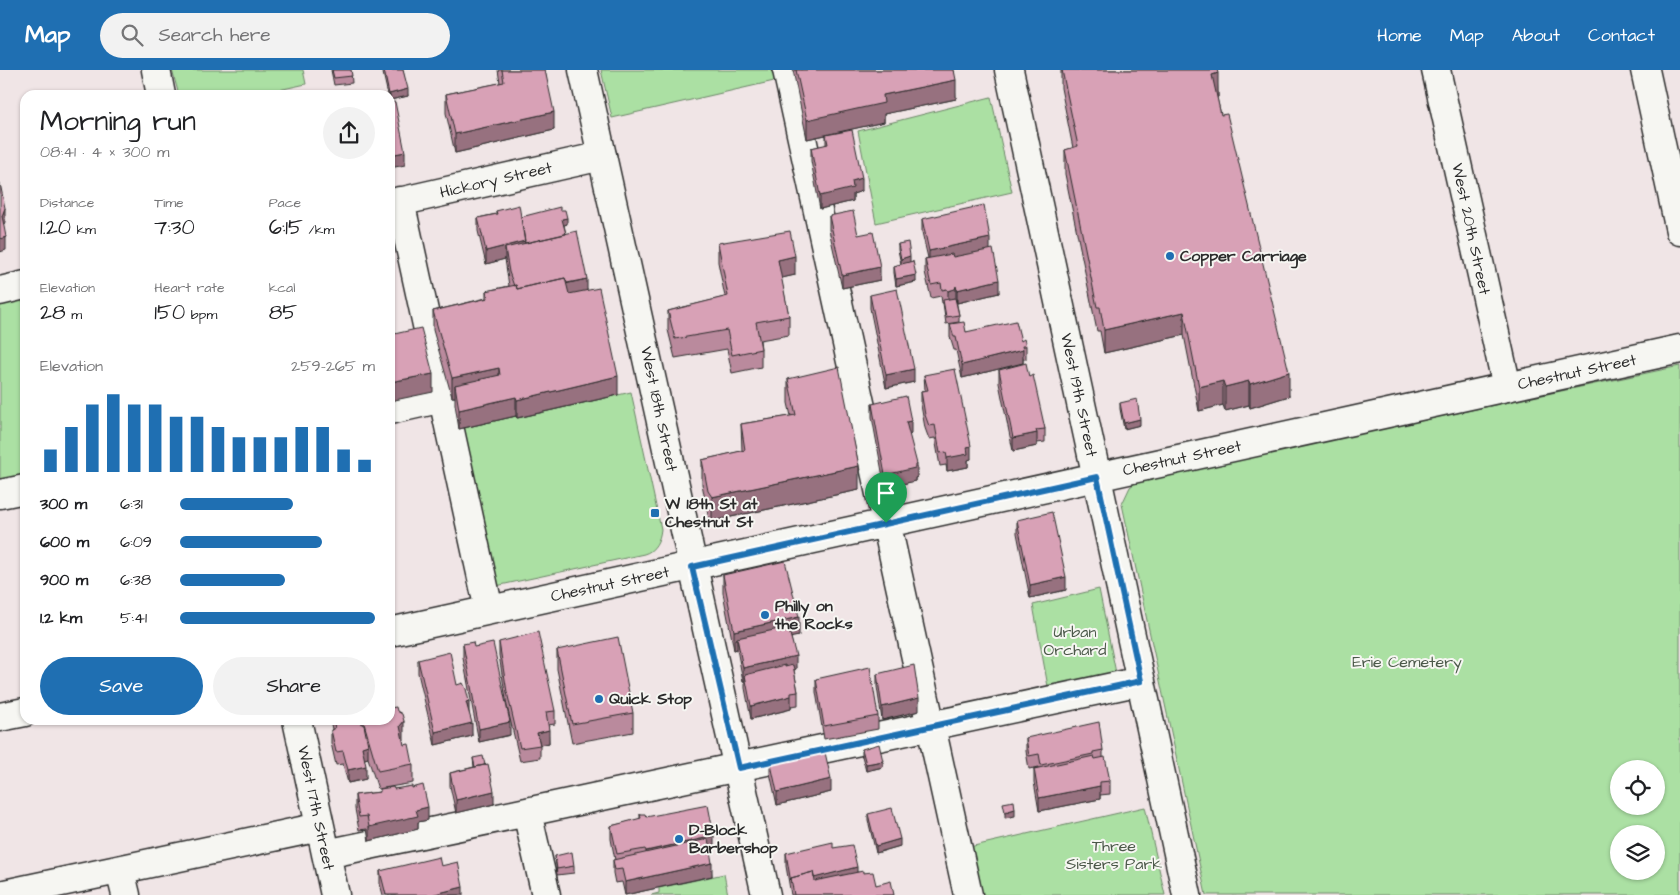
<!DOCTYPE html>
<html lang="en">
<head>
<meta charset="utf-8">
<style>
	body { margin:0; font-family:"Architects Daughter",sans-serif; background:#f2f2f2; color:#202124; height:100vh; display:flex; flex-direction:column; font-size:19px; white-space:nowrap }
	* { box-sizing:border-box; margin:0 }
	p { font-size:16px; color:#757577 }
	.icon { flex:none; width:28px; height:28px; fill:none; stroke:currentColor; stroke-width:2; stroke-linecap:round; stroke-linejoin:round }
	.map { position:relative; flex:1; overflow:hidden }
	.sheet { position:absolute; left:20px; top:20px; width:375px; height:635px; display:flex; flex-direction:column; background:#fff; border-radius:15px; box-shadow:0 1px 4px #0004 }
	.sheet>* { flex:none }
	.tools { position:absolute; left:1610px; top:690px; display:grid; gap:10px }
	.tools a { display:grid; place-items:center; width:55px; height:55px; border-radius:50%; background:#fff; box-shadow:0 1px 4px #0004; font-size:25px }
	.pin { position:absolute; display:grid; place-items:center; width:42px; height:42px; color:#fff; margin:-51px -21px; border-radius:50% 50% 50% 0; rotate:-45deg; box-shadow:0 0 5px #0007 }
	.pin .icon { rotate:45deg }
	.round { display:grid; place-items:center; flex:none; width:52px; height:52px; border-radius:26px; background:#f2f2f2 }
	.headline { display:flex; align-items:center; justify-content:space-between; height:85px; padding:0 20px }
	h1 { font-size:28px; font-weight:600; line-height:38px }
	.figures { display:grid; grid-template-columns:repeat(3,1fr); gap:8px; height:85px; padding:5px 20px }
	.figures div { display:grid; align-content:center }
	.figures b { font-size:21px; font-weight:600 }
	.figures small { font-size:14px; font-weight:400 }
	.figures p { font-size:14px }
	.chart { height:140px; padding:10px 20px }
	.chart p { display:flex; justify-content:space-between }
	.chart svg { width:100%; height:90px; margin-top:5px; stroke:#1f6fb2; stroke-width:6 }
	.cta { display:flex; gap:10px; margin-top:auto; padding:10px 20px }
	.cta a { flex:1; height:58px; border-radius:30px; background:#1f6fb2; color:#fff; font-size:20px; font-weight:600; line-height:58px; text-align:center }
	.cta a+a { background:#f2f2f2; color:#202124 }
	ul { padding:0 20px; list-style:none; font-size:16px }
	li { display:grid; grid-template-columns:80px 60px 1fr; align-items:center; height:38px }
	li i { height:12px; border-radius:6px; background:#1f6fb2 }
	header { display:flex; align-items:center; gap:30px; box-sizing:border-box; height:70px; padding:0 25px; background:#1f6fb2; color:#fff }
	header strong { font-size:24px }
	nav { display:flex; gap:28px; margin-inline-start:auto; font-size:18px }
	.search { width:350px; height:45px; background:#f2f2f2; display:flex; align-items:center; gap:12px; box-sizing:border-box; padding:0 18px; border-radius:28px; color:#757577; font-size:19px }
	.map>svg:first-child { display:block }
	.green { fill:#abe0a3; stroke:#6b8667; fill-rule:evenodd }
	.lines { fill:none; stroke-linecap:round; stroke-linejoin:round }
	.minor-casing { stroke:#2b2b2b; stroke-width:31 }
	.major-casing { stroke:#2b2b2b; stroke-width:31 }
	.minor { stroke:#f6f6f2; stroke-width:28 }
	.major { stroke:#f6f6f2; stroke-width:28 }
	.wall { fill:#ba8a9d; stroke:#2b2b2b }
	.shaded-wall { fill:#97717f; stroke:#2b2b2b }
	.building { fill:#d8a1b6; stroke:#2b2b2b }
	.route-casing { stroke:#fff; stroke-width:10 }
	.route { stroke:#1f6fb2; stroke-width:6 }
	.poi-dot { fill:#1f6fb2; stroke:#f6f6f2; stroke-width:2 }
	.labels { text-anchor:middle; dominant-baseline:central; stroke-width:4; stroke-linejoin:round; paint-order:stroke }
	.street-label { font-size:16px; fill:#2b2b2b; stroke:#f6f6f2 }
	.poi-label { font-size:16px; font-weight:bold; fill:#2b2b2b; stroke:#f6f6f2; text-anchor:start }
	.park-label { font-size:16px; fill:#4b5849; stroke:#f6f6f2 }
</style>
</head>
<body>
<header>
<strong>Map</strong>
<div class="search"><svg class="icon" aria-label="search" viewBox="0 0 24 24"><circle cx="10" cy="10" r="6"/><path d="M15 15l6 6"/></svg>Search here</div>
<nav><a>Home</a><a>Map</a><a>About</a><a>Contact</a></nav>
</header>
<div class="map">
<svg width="1680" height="825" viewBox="0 0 1680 825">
	<rect width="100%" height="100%" fill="#f0e5e6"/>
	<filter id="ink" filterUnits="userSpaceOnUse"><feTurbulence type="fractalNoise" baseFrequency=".02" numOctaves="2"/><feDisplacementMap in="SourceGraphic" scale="10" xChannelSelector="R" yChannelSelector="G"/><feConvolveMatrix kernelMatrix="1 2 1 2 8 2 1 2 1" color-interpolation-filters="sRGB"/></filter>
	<g filter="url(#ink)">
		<path class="green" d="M172 0H303L306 14 256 25H179Z
			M601 0H781L783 9 612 48Z
			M991 27 1012 122 876 153 858 61Z
			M25 227V411L0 417V233Z
			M1680 296V825H1206L1122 434 1130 417 1139 410ZM1619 699H1656V736H1619ZM1619 764H1656V801H1619Z
			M631 322 661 459C660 470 655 481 644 484L496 516 459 359 516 346 518 348Z
			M1099 519 1117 608 1049 622 1033 535Z
			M1145 737 1165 825H977L965 778Z
			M724 804 728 825H651L659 823V818Z"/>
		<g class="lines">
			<defs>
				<path id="minor" d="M156 0 161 25
					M787 0 968 825
					M1009 0 1187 825
					M1436 0 1507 317
					M1645 0 1680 161
					M400 131 489 540
					M390 134 602 86
					M0 221 25 215
					M390 340 443 328
					M0 424 25 419
					M390 562 1680 279
					M0 647 25 642
					M297 650 335 825
					M326 784 527 742
					M120 800 126 825
					M0 825 320 757
					M546 825 527 742 1141 611"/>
				<path id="major" d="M583 0 766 825"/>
			</defs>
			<use href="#minor" class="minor-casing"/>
			<use href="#major" class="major-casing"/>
			<use href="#minor" class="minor"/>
			<use href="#major" class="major"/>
		</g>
		<path class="wall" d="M331 0H351L352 13 334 15Z
			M383 0H403L408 26 390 30V25H388L383 3Z
			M498 0H545L554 60 455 83 446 43V24L500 13Z
			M793 0H954L956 29 884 44V52L838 62 862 121 853 124V131L820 139 811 91V78L826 75V65L807 69Z
			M1061 0H1217L1218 27 1217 28 1221 45 1289 326 1250 338 1249 335 1225 341 1223 335 1199 341 1184 265 1104 283 1100 261H1097L1065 104V80L1073 78 1061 18Z
			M560 140 567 154 564 155 566 164 587 220 618 325 517 348 516 346 459 359 455 334V327H452L433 260V241L486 228V221L509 216 505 189 486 194 478 161V148L496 144V141L521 147Z
			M829 146 880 210 842 218 829 160Z
			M922 149 990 179 999 223 957 233 956 229V230L959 245V252L946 254 943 233H942L941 226 931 228 925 202V189L928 188 922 162Z
			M718 173 795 205 781 208 789 246V265L760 270 761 279V297L732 303 727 279 675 288 668 260V241L725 227 718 192Z
			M898 174 910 192 916 212 896 216 894 203V196L901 194 898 180Z
			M870 225 914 312 886 318 870 238Z
			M950 254 966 262 1021 271 1026 276V289H1023V293L962 308 956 280H954L950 267Z
			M999 300 1029 307 1045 359V372L1037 373V376L1013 381 999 313Z
			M924 305 971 389 968 390V397L947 401 946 395 940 396 935 368 929 369 925 358 921 335V321L925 320Z
			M788 309 859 420 712 451 708 445 702 414V390L742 381 741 354 791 346 788 333Z
			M1120 333 1140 355 1124 359 1120 339Z
			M872 334 911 364 909 365 917 407 915 408V411L885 418 872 347Z
			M1017 450 1066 520 1030 528 1017 463Z
			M723 505 799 566 791 567 796 599 794 600 798 622V635L791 636V639L751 649 745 618V611H743L737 579 734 580 723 523Z
			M499 572 555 641V654L548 655 549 673 540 675V688L520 691 507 636 499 585Z
			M463 574 474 577 510 665 479 672 463 588Z
			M557 580 633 643V662L572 673 557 599Z
			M418 590 457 615 469 643 472 666 435 675 418 603Z
			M877 604 919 641 882 650 877 617Z
			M816 609 878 646V659L824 669 816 622Z
			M330 650H390L404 670 403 671 404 675 413 694V713L378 719 368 688 364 689 366 709 348 713 343 694 336 695 331 673V660L332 659Z
			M1026 668 1103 680V687L1110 711V724L1100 725V729L1039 741 1034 712V699L1039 698V697L1029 699 1026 681Z
			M862 679 883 697 866 701 862 686Z
			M473 688 485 695 494 734 456 743 450 716V703L474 697Z
			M770 690 831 722 777 735 770 703Z
			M412 718 428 750 418 752V759L369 771 367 759 359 760 355 739V725L380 722 394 719Z
			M640 744 714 779 709 780 712 806 625 825 622 812 615 813 613 803V790H615L611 769V756L640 749Z
			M868 744 900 776 876 783 868 750Z
			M833 778 857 802 863 803 876 815 894 825H791L786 796V783Z
			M555 786 574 796V803L557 805Z
			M441 796 463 825H383L380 814V801Z"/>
		<path class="shaded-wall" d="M1218 3V27L1212 29V5Z
			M956 10V29L884 44V52L807 69V50L883 25Z
			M408 19V26L390 30V25H389V24Z
			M554 42V60L455 83V64Z
			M405 82V95L390 98V85Z
			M862 108V121L853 124V131L820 139V126L852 111Z
			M5 138V152L2 159V146Z
			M567 148V154L562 156V149Z
			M6 167V180L0 182V169Z
			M990 168V181L929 194V181Z
			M525 171V178H505V189L486 194V181Z
			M795 186V205L778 209V190Z
			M910 186V193L901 196V189Z
			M880 197V210L842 218V205Z
			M916 205V212L896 216V209Z
			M587 209V222L517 238V225Z
			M999 210V223L957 233V220Z
			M956 216V229L955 232 948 234V221Z
			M1184 242V265L1104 283V260Z
			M1023 280V293L962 308V295Z
			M499 298V317L455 315V327H452V308Z
			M914 299V312L886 318V305Z
			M1289 302V326L1250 338V314Z
			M433 304V322L390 331V312Z
			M618 306V325L517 348V330Z
			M1223 311V335L1199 341V317Z
			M1249 311V335L1225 341V317Z
			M516 327V346L459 359V340Z
			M1140 349V355L1124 359V353Z
			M911 351V364L906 366V352Z
			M1037 363V376L1013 381V368Z
			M971 376V389L968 390V397L947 401V388L967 377Z
			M917 394V407L915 408V411L885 418V405Z
			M859 396V420L712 451V427Z
			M1066 507V520L1030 528V515Z
			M799 547V566L739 578 737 568V579L734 580V561Z
			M796 586V599L746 610 745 605V611H743V598Z
			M791 626V639L751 649V636Z
			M919 628V641L882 650V637Z
			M469 631V644L466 632Z
			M404 651V670L400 675V656Z
			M510 652V665L479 672V659Z
			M472 653V666L435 675V662Z
			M549 660V673L540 675 537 663Z
			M368 675V688L362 690V677Z
			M883 691V697L866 701V694Z
			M366 696V709L348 713V700Z
			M831 709V722L777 735V722Z
			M1100 716V729L1039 741V728Z
			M494 721V734L456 743V730Z
			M428 737V750L418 752V759L369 771V757L416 740Z
			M1015 739V746L1005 748V742Z
			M714 766V779L646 794V781Z
			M900 769V776L876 783V776Z
			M712 793V806L625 825V812Z
			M857 797V810L792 813Z
			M463 817V825H431Z"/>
		<path class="building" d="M332 0H351L352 6 334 8Z
			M384 0H403L408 19 389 24Z
			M502 0H545L554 42 455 64 446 24 504 12Z
			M796 0H954L956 10 883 25 884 33 807 50Z
			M1062 0H1217L1218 3 1212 5 1221 45 1227 44 1289 302 1250 314 1249 311 1225 317 1223 311 1199 317 1184 242 1104 260 1100 237H1097L1065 80 1078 76Z
			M395 32 405 82 390 85V33Z
			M852 60 862 108 852 111 853 118 820 126 811 78 828 74 826 65Z
			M0 113 5 138 2 146 6 167 0 169Z
			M519 135 525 171 486 181 478 148 497 144 496 141Z
			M984 135 990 168 929 181 922 149Z
			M560 137V140H565L567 148 562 149 566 164 525 173 521 147Z
			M853 141 858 165 873 162 880 197 842 205 829 146Z
			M577 161 587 209 567 213 565 208 517 219 516 215 514 216 509 202 505 178Z
			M790 161 795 186 778 190 789 246 756 252 761 279 732 285 727 260 675 269 668 241 728 226 718 173Z
			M908 172 910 186 901 189 898 174Z
			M993 179 999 210 957 220 956 216 955 219 948 221 947 219 942 220 941 213 931 215 925 189 952 184 953 187Z
			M913 191 916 205 896 209 894 196Z
			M565 208 569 224 599 218 618 306 517 330 516 327 459 340 455 315 500 305 499 298 452 308 433 241 488 228 486 221 516 215 517 219Z
			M897 219 914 299 886 305 870 225Z
			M955 228 959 245 946 247 943 230Z
			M1016 251 1021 271 1024 269 1026 276H1022L1023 280 962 295 956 267H954L950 254 964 252 966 262Z
			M421 258 433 304 390 312V265Z
			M1026 293 1029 307 1033 305 1045 359 1036 360 1037 363 1013 368 999 300Z
			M839 297 859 396 712 427 708 421 702 390 745 380 741 354 796 345 788 309Z
			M955 299 971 376 967 377 968 384 947 388 946 382 940 383 935 355 929 356 925 345 921 321 928 320 924 305Z
			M906 326 911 351 906 352 917 394 915 395V398L885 405 872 334Z
			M1137 329 1140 349 1124 353 1120 333Z
			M1052 442 1066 507 1030 515 1017 450Z
			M785 491 799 547 734 561 723 505Z
			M788 557 796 586 743 598 737 568Z
			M538 562 555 641 546 642 549 660 537 663 540 675 520 678 507 622 499 572Z
			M618 567 633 643 572 654 557 580Z
			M473 572 474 577 493 573 510 652 479 659 463 574Z
			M450 582 457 615 463 613 466 619 469 631 466 632 472 653 435 662 418 590Z
			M785 595V597L793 595 798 622 791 623V626L751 636 745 605Z
			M914 595 919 628 882 637 877 604Z
			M870 597 878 646 824 656 816 609Z
			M390 636V638L396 637 397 641 402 644 404 651 400 656 404 675 409 674 413 694 378 701 363 650H390Z
			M333 650H359L360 653 364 655 368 675 362 677 366 696 348 700 343 681 336 682 331 660 335 658Z
			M1099 652 1103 680 1093 682V684L1041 695 1039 684 1029 686 1026 668Z
			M879 674 883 691 866 694 862 679Z
			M824 678 831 709 777 722 770 690Z
			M483 686 485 695 475 697 473 688Z
			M1094 686 1095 689 1105 687 1110 711 1100 712V716L1039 728 1034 699Z
			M488 694 494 721 456 730 450 703Z
			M423 715 428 737 416 740 418 746 369 757 367 746 359 747 355 725 380 722V719L393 717 394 719 412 716V718Z
			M1014 731 1015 739 1005 742 1003 733Z
			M708 735 714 766 646 781 645 779 617 784 611 756 641 748 640 744H645L646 747Z
			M892 738 900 769 876 776 868 744Z
			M708 769 712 793 625 812 622 799 615 800 613 790Z
			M833 772V778L852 775 857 797 814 808 813 802 791 808V813L786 783Z
			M572 782 574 796 557 799 555 786Z
			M439 787 441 796 458 792 463 817 431 825H386L380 801Z
			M863 801V803L873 802 876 815 891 811 894 825H794L791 808 813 802 815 811Z"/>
	</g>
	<g class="lines" filter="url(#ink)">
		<defs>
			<path id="route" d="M1097 407 1141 611 739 698 692 497Z"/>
		</defs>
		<use href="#route" class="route-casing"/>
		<use href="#route" class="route"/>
	</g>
	<g class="poi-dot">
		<circle cx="1170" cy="186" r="5"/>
		<rect x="650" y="438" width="10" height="10" rx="2.5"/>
		<circle cx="765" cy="545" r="5"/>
		<circle cx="599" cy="629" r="5"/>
		<circle cx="679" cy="769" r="5"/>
	</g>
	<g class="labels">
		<g class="street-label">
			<text transform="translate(496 110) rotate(-13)">Hickory Street</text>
			<text transform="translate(1471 159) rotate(78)">West 20th Street</text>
			<text transform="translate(1577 302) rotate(-12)">Chestnut Street</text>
			<text transform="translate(1079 325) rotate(78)">West 19th Street</text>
			<text transform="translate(659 339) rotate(78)">West 18th Street</text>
			<text transform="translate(1182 388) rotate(-12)">Chestnut Street</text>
			<text transform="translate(610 514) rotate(-12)">Chestnut Street</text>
			<text transform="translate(316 738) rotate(78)">West 17th Street</text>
		</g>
		<g class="poi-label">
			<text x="1180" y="186">Copper Carriage</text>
			<text x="665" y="434">W 18th St at<tspan x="665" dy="18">Chestnut St</tspan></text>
			<text x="775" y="536">Philly on<tspan x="775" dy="18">the Rocks</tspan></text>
			<text x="609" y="629">Quick Stop</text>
			<text x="689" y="760">D-Block<tspan x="689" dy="18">Barbershop</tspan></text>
		</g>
		<g class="park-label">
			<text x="1075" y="562">Urban<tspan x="1075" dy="18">Orchard</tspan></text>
			<text x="1407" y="592">Erie Cemetery</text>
			<text x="1114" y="776">Three<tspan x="1114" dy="18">Sisters Park</tspan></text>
		</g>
	</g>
</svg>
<div class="tools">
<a><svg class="icon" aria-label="locate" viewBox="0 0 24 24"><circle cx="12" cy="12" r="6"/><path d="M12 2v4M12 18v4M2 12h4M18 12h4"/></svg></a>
<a><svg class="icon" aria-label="layers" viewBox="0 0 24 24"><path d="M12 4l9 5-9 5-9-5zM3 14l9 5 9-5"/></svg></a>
</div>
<div class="pin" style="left:886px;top:453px;background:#1e9e55"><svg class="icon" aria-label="arrive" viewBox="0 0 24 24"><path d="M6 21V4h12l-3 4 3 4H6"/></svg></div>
<section class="sheet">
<div class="headline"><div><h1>Morning run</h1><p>08:41 · 4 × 300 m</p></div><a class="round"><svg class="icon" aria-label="share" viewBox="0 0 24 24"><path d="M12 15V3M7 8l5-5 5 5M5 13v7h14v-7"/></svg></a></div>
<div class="figures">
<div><p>Distance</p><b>1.20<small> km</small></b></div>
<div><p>Time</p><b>7:30</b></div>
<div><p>Pace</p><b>6:15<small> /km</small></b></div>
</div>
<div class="figures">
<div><p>Elevation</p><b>28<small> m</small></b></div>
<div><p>Heart rate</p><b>150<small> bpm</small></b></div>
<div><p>kcal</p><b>85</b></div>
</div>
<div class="chart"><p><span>Elevation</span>259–265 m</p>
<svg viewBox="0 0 160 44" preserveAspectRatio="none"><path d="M5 44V33M15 44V22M25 44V11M35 44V6M45 44V11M55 44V11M65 44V17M75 44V17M85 44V22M95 44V27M105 44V27M115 44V27M125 44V22M135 44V22M145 44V33M155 44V38"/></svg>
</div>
<ul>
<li><b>300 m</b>6:31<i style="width:58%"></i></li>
<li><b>600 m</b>6:09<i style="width:73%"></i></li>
<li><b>900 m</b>6:38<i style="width:54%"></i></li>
<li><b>1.2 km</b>5:41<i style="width:100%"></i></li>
</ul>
<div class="cta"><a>Save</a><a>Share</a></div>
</section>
</div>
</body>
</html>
